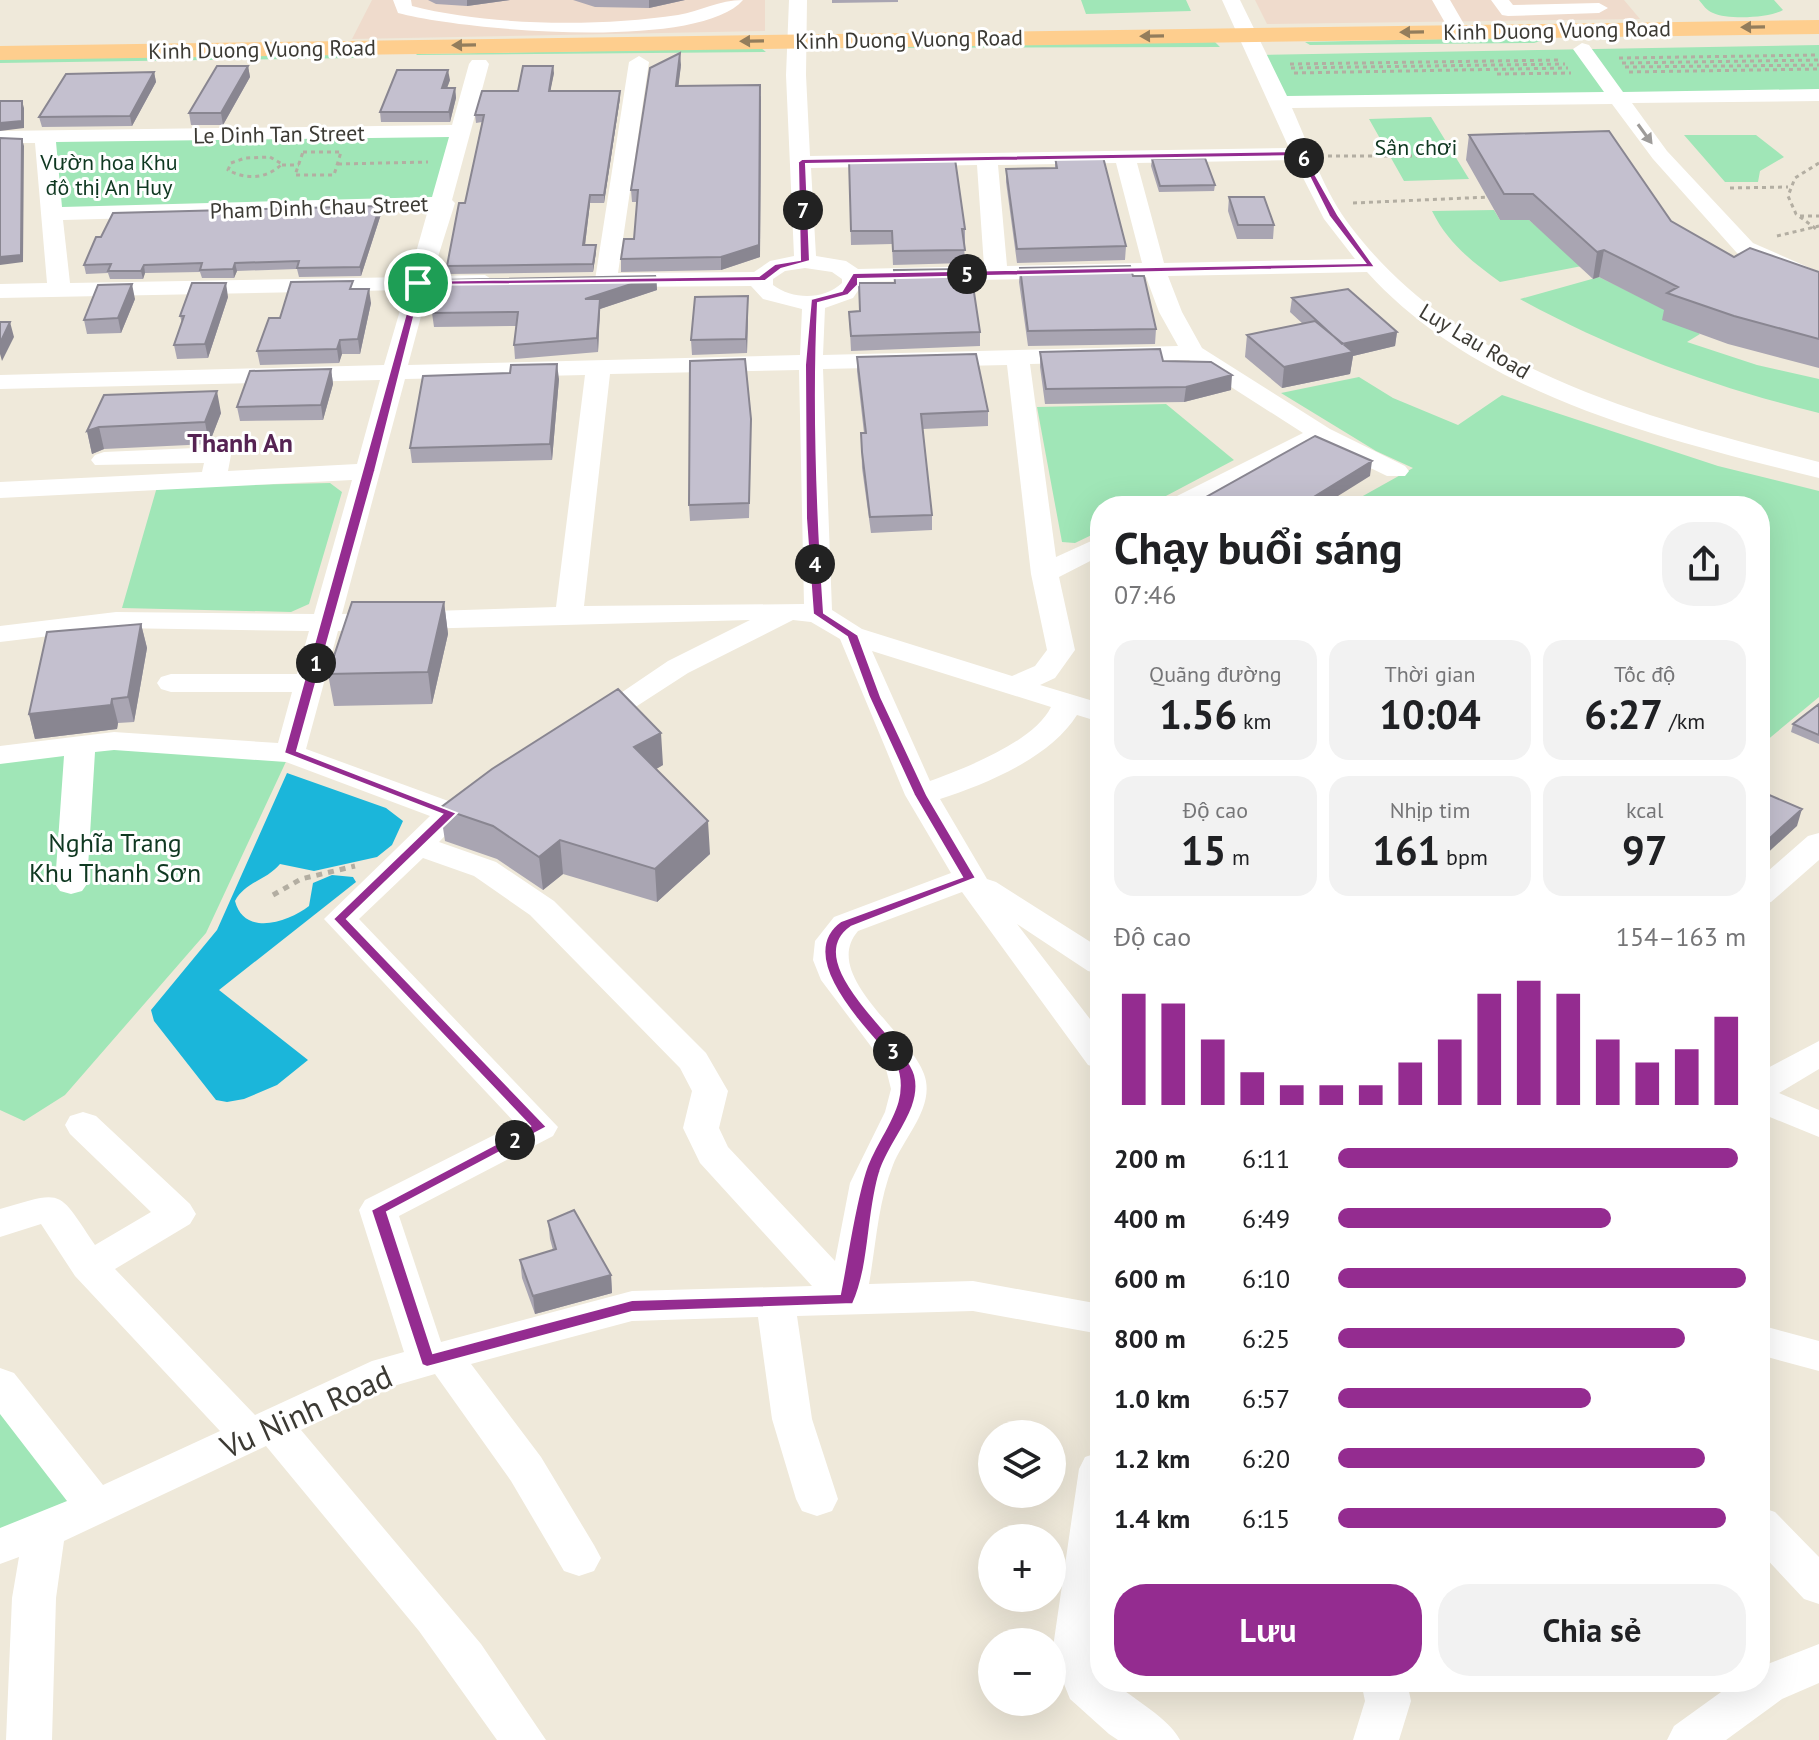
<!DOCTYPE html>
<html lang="vi">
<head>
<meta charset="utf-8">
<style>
	body { margin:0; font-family:"PT Sans",sans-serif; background:#f2f2f2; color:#202124; height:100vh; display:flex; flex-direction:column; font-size:30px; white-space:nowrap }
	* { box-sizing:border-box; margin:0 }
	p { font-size:26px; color:#757577 }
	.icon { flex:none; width:44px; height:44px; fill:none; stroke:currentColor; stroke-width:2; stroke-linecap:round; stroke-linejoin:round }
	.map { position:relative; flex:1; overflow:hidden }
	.side { position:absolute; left:1090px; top:496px; width:680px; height:1196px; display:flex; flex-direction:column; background:#fff; border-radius:32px; box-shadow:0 8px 32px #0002 }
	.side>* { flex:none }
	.controls { position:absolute; left:978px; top:1420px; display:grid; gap:16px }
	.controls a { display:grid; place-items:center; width:88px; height:88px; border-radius:50%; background:#fff; box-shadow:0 8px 32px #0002; font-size:40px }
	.pin { position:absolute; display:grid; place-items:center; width:68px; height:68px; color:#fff; margin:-34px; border:4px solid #fff; border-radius:50%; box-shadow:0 2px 8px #0007 }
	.km { position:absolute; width:40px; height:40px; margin:-20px; border-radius:50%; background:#222; color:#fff; font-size:22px; line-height:40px; text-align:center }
	.round { display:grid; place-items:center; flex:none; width:84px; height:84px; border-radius:32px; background:#f2f2f2 }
	.overview { display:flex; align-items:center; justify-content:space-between; height:136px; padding:0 24px }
	h1 { font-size:44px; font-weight:800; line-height:60px }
	.metrics { display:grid; grid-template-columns:repeat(3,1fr); gap:12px; height:136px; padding:8px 24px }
	.metrics div { display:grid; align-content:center; border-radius:20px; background:#f2f2f2; text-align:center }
	.metrics b { font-size:40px; font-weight:800 }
	.metrics small { font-size:22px; font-weight:400 }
	.metrics p { font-size:22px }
	.chart { height:224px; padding:16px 24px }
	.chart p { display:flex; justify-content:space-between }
	.chart svg { width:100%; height:144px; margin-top:8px; stroke:#942c90; stroke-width:6 }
	.action { display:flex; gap:16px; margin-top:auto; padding:16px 24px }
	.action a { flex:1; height:92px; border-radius:32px; background:#942c90; color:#fff; font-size:32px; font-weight:800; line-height:92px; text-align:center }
	.action a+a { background:#f2f2f2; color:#202124 }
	ul { padding:0 24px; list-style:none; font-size:26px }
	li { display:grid; grid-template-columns:128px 96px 1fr; align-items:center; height:60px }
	li i { height:20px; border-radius:10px; background:#942c90 }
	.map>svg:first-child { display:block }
	.commercial { fill:#efdbcc }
	.green { fill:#a0e6b7 }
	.water { fill:#1bb6da }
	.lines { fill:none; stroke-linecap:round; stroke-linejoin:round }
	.path-far1 { stroke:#b3aea2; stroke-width:3; stroke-dasharray:4 4; stroke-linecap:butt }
	.path { stroke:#b3aea2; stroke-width:5; stroke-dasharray:6 6; stroke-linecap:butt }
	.minor { fill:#fff; fill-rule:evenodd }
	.major { fill:#fece8e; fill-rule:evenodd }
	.wall { fill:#a9a5b2 }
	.shaded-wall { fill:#898691 }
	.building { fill:#c4c0cf; stroke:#898691; stroke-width:2 }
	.oneway { fill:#937d5c }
	.oneway2 { fill:#9e9c9a }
	.route { fill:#942c90; stroke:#fff; stroke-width:2; fill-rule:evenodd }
	.labels { text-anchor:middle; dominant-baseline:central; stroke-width:6; stroke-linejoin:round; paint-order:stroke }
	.far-street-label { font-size:22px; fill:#3c3a34; stroke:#fff }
	.far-park-label { font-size:22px; fill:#0f3821; stroke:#fff }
	.far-quarter-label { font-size:26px; font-weight:bold; fill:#562353; stroke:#fff }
	.park-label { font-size:26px; fill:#0f3821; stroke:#fff }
	.near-street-label { font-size:32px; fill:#3c3a34; stroke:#fff }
</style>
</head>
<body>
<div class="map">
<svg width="1819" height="1740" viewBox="0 0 1819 1740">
	<rect width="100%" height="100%" fill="#efe9da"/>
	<path class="commercial" d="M372 0H765V31L352 39Z
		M1255 0H1624L1640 19 1267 24Z"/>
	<path class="green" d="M1081 0H1186L1191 11 1086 14Z
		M1699 0H1774L1783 10C1770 18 1728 20 1713 13 1707 11 1703 5 1699 0Z
		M1540 37 1547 39 1534 43 1310 45 1305 42Z
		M1215 42 1220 47 823 48 826 47Z
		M1819 45V95L1280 102 1257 55Z
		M761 48 766 52 416 55 417 54Z
		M361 54 353 58 0 63V59Z
		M1431 117 1469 179 1404 181 1369 119Z
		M462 131 444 203 51 214 45 137Z
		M1684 135H1756L1784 157 1760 171 1758 182H1725Z
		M1494 210 1500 220H1529L1582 266 1500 282C1471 261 1448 243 1432 211Z
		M1599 277 1674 314 1700 334 1687 342 1757 365 1819 379V413C1714 387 1615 351 1520 299Z
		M1359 377 1393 398 1458 425 1502 395 1718 466 1819 491V697L1760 746V506H1345L1413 468 1376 451 1281 393Z
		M1166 404 1234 460 1147 506H1100V531L1075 543 1062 542 1037 407Z
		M330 483 342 492 309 604 291 612 122 608 157 487Z
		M114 741 290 753 206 933 65 1095 24 1121 0 1110V759Z
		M0 1405 73 1507 0 1534Z"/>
	<path class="water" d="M287 773 386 808 403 821 392 845 377 857 314 871 280 864C267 880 245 882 235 901 244 937 289 922 309 906L313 883 332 875 353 877 356 882 219 990 308 1060 277 1085 244 1099 227 1102 216 1100 154 1021 151 1010 217 930Z"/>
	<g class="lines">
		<path class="path-far1" d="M1619 58 1819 55
			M1622 63 1819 60
			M1290 64 1561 60
			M1625 67 1819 65
			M1291 68 1565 64
			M1629 72 1819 69
			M1294 73 1568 68
			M1497 74 1571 73
			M303 152H341L334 175H295Z
			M1328 156H1419
			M270 157 282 164C267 179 246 180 228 170L231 163 245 158Z
			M1819 163 1795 178 1788 196 1796 214 1819 231
			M338 164 428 162
			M282 165H299
			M1730 188 1788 187
			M1353 203 1490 197
			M1800 216H1819
			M1777 236 1819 226"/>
		<path class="path" d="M273 895 301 879 355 866"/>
		<path class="minor" d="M393 0H411L412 6C490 26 598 27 678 15 701 11 719 0 743 0 698 52 461 30 398 13Z
			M789 0H807L806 75 810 156 1289 148 1222 0H1240L1287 96 1604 92 1573 49 1582 43 1589 45 1623 92 1819 89V101L1632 103 1667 151 1753 243 1819 272V287L1760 266 1737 253 1653 159 1612 104 1292 108C1310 148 1324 192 1351 227 1461 372 1652 419 1819 462V478C1663 439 1479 396 1367 272L1168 276 1182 312 1202 348 1330 429 1405 466 1409 471 1405 476H1387L1321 444 1198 506H1165L1169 500 1303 433 1189 360 1030 364 1056 557 1100 537V556L1059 577 1075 650 1055 678 1040 685 1100 703V722L1077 715C1050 758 986 784 940 799L987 879 996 882 1100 948V974L1088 971 1017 924 1100 1032V1069L1088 1065 962 892 858 931C820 975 909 1032 924 1074 936 1106 904 1137 893 1165 878 1202 876 1245 869 1284L973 1281 1100 1304V1334L973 1311 797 1316 812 1419 838 1499 832 1511 817 1516 802 1511 796 1499 772 1419 758 1317 632 1321 471 1364 541 1457 594 1545 601 1558 594 1571 579 1576 564 1571 511 1481 435 1374 397 1385 301 1430 481 1644 546 1740H497L419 1631 266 1446 64 1541 56 1598 52 1740H6L12 1598 19 1557 0 1564V1528L67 1501 0 1414V1368L14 1373 103 1485 220 1431 75 1276 41 1224 0 1237V1209C65 1190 57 1189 95 1245L151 1212 70 1134 65 1125 70 1116 83 1112 96 1116 190 1204 196 1214 190 1224 115 1269 255 1415 372 1361 404 1352 359 1210 365 1200 516 1124 324 919 430 816 286 762 114 750 95 752 87 884 82 891 71 894 60 891 55 884 64 756 0 764V746L114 732 278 743 292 692H171L161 689 157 683 161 677 171 674H297L309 631 116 628 0 642V626L116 612 314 614 352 480 0 498V482L202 472 204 463 95 465 91 460 95 455 104 452 218 447 231 455 228 471 357 464 380 380 0 389V375L384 365 406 290 0 298V284L47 283 35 143H0V131L452 125 469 64 472 60H486L489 64 452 200 455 203 432 276 485 275 496 282 485 289 428 290 408 365 800 355 802 309 763 299 751 286 606 287 595 280 629 62 639 56 649 62 618 273 754 272 770 261 794 256 786 75ZM449 137 432 197 62 207 56 142ZM1294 160 1324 219 1355 259 1164 263 1137 163ZM1116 163 1142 263 1007 266 998 165ZM977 165 984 266 858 269 846 261 816 256 811 168ZM428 210 409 277 70 283 63 220ZM805 268 832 272 842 279V283C824 300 793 300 773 285V279L785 271ZM1146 277 1159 312 1178 346 823 355 825 308 853 298 864 282ZM1007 365 1031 574 1047 650 1035 666 1012 676 862 629 832 610 823 369ZM799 370 804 604 584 606 610 374ZM585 375 556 607 342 614 405 379ZM750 620 668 661 578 722 583 728H603L688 673 793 620 811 622 840 639 905 795 951 873 834 917 815 941 813 960 821 980 885 1065 891 1089 885 1112 850 1183 835 1261 728 1147 719 1128 728 1091 706 1053 554 901 496 862 439 842 467 813 462 806 306 749 338 631ZM872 651 1051 707C1034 742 965 768 930 781ZM423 858 474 876 530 915 680 1068 692 1091 683 1128 700 1163 812 1286 632 1291 441 1342 399 1216 553 1136 558 1127 359 919Z
			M1432 0H1450L1468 31 1466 35H1452Z
			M1491 0H1509L1513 5 1599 3 1608 8 1599 13 1508 16 1502 15Z
			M1819 833V860L1771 902 1760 905V878L1808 836Z
			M1819 1041V1069L1779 1093 1819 1110V1137L1760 1113V1072Z
			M1760 1325 1819 1341V1371L1760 1355Z
			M1100 1452V1617L1095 1651 1100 1663V1682H1114C1134 1700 1169 1718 1180 1740H1118L1109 1734 1070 1699 1052 1654 1079 1469 1085 1457Z
			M1760 1507 1775 1512 1819 1557V1604L1804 1599 1760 1552Z
			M1819 1644V1683L1782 1699 1726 1740H1667L1674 1726 1735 1682H1760V1667Z
			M1361 1682H1407L1411 1701 1399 1740H1353L1365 1701Z"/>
		<path class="major" d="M1819 20V34L0 60V46Z"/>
	</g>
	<path class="wall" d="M428 0H532H510L467 6 436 4Z
		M573 0H685L649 8 595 7Z
		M832 0H898V2L832 3Z
		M681 65 678 86 761 96 760 257 721 270 621 272V259L634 239 637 202H632L631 190Z
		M248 66 250 77 223 125H191L189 113Z
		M154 72 156 82 132 126 42 127 39 117Z
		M554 73 550 91 620 98 604 203H590L585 245H596V252L593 272 448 274 447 266 465 203 482 122 476 123 475 115Z
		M450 80 447 88H455L456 98 450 122H381L380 112Z
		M1469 135 1671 221 1734 257 1819 272V368L1728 344 1662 320 1664 310 1599 277 1593 279 1529 220H1500L1466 160Z
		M1055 157 1126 246 1125 260 1017 263 1006 182V169L1055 168Z
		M1152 159 1215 185 1214 191 1159 192 1151 166Z
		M849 160 965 229V243H964L965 263 893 265 892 244 851 245Z
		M1229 197 1274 225 1273 239H1237L1228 211Z
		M381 214 361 276 299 277 297 269 237 271 234 278H202L200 272 145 273 143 279H110L108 273 86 274 84 265Z
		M1020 268 1133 276 1156 329 1155 344 1028 346 1019 282Z
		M656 276 657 290 600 309 598 352 515 359 514 345 516 326 434 327 432 313Z
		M968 279 980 332V346L851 351 849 312 859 311 894 283Z
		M354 289 371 303 360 354H342L339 363 260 365 257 351 280 318Z
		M228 297 208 358 177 359 174 345 182 323 180 316Z
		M1292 298 1397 332 1395 346 1353 356 1350 374 1282 388 1245 357 1247 335 1303 324 1290 312Z
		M135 299 121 333 87 334 84 320Z
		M748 311 747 353 692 355 691 340Z
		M1040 352 1163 361 1231 390 1184 402 1045 404 1040 367Z
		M857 357 988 411V426L923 429 932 515V530L871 533 862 468 861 433H864L857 371Z
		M331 369 333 384 323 420 240 421 237 407Z
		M559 379 552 460 412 463 410 448Z
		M104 395 221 413 209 444 104 449 92 454 87 431Z
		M751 434 749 518 690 521 689 505Z
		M444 602 448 634 432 704 334 706 328 674Z
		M141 624 147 648 134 722 118 723 117 729 35 739 29 714Z
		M1819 704V744L1791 732 1793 724Z
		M663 765 656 769 710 854 657 902 563 874 543 890 497 859 445 841 440 808Z
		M548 1221 611 1275 612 1293 535 1314 522 1278 520 1260 553 1250 550 1239Z"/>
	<path class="shaded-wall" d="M467 0H510L467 6Z
		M649 0H685L649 8Z
		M680 53 681 65 677 98 676 86Z
		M248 66 250 77 223 125 221 113Z
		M553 66 554 73 549 98V91Z
		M448 70 450 80 443 98 442 88Z
		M154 72 156 82 132 126 130 116Z
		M455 88 456 98 450 122 449 112Z
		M620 91V98L604 203V195Z
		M761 96 760 257 721 270V257Z
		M22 101 24 108V128L0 131V123Z
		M22 139 24 146 23 262 0 265V257Z
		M590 195V203L584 253 583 245Z
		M380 206 381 214 361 276 360 267Z
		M596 245V252L593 272V264Z
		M1604 250 1599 277 1593 279 1597 252Z
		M235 263 237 271 234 278 233 269Z
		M144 265 145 273 143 279 141 271Z
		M656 276 657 290 600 309 598 352 597 338 585 299Z
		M226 283 228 297 208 358 205 344Z
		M132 284 135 299 121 333 118 318Z
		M369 289 371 303 360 354 358 339Z
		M748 296V311L747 353 746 339Z
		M10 322 14 337 2 361 0 354V343Z
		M1397 332 1395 346 1353 356 1350 374 1282 388 1284 367 1342 344Z
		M340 340 342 354 339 363 337 349Z
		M557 364 559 379 552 460 550 444Z
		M331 369 333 384 323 420 321 405Z
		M1232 375 1231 390 1184 402 1186 387Z
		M217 391 221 413 209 444 205 422Z
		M99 427 104 449 92 454 87 431Z
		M1372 461 1370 476 1322 506H1299Z
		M444 602 448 634 432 704 428 672Z
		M141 624 147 648 134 722 128 697Z
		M112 699 118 723 117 729 35 739 29 714Z
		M661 733 663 765 637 780 634 747Z
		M1802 809 1797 826 1760 860V847Z
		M708 821 710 854 657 902 655 869Z
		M560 840 563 874 543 890 539 857Z
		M611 1275 612 1293 535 1314 533 1296Z"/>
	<path class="building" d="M680 53 676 86 760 85 759 245 721 257 621 259 624 239H634L638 190H631L650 68Z
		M217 66H248L221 113H189Z
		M523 66H553L549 91H620L604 195H590L583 245H596L593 264 447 266 459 203H465L484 115H475L482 91H518Z
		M397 70H448L442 88H455L449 112H380Z
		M154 72 130 116 39 117 66 74Z
		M0 101H22V121L0 123Z
		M1609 131 1671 221 1734 257 1750 248 1819 272V339L1734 316 1667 293 1678 287 1604 250 1597 252 1533 194H1504L1469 135Z
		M0 138 22 139 21 255 0 257Z
		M1055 157H1103L1126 246 1017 249 1006 169 1057 168Z
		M1205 158 1215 185 1160 186 1152 159Z
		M955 159 965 229H962L965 250 893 251 892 231H851L849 160Z
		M1229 197H1264L1274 225H1238Z
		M380 206 360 267 297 268 299 261 235 263 233 269 200 270 202 263 144 265 141 271H108L111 264 84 265 96 237H101L113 213Z
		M1130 266 1133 276H1144L1156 329 1028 331 1020 268Z
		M967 269 968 279H972L980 332 851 336 849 312 860 311 859 283H895L894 270Z
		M656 276 585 299H600L597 338 514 345 518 312 432 313 441 280Z
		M353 281 350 289H369L358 339 340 340 337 349 257 351 269 318H280L291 282Z
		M192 283H226L205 344 174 345 184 316H180Z
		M132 284 118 318 84 320 98 285Z
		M1348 289 1397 332 1342 344 1292 298Z
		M748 296 746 339 691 340 695 297Z
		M1315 321 1353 352 1284 367 1247 335Z
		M0 322H10L0 343Z
		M1160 349 1163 361 1211 362 1232 375 1186 387 1046 389 1040 352Z
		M976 354 988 411 921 414 932 515 870 517 862 452 861 433H866L857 357Z
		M745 359 751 419 749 503 689 505 690 361Z
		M557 364 550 444 410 448 423 376 510 373 511 365Z
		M331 369 321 405 237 407 250 371Z
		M217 391 205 422 99 427 87 431 104 395Z
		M1315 436 1372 461 1299 506H1190Z
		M352 602H444L428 672 328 674Z
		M141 624 128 697 112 699 111 705 29 714 47 632Z
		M618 689 661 733 634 747 708 821 655 869 560 840 539 857 493 826 440 808 492 769Z
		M1819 704V735L1793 724Z
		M1760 791 1802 809 1760 847Z
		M574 1210 611 1275 533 1296 520 1260 556 1249 548 1221Z"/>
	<defs><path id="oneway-solid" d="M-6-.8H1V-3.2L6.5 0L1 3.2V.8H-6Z" transform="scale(2)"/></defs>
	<g class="oneway">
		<use href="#oneway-solid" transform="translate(1753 27) rotate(179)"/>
		<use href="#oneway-solid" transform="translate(1412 32) rotate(179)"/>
		<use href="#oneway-solid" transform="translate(1152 36) rotate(179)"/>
		<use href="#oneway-solid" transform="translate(752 41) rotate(179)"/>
		<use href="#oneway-solid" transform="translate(464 45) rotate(179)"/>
	</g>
	<use class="oneway2" href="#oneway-solid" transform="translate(1645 134) rotate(54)"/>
	<path class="route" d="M1302 151 1338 215 1375 267 858 279V285L848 295 818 303C813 406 817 510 824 613L858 635 881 697 927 795 976 878 851 927C799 963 906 1040 915 1075 924 1109 889 1141 880 1172 867 1213 871 1264 853 1304L632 1312 427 1367 422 1365 371 1210 530 1126 333 919 442 814 284 753 415 281 759 276 775 264 800 260 798 162 802 159ZM1299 156 1329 216 1365 263 853 273 842 291 811 299 805 365 806 518 813 614 847 637 869 697 914 795 962 877 841 921C790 957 870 1033 895 1063 913 1104 876 1135 865 1172 853 1211 848 1254 840 1294L632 1300 433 1353 387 1212 547 1127 347 919 457 813 297 751 375 471 422 285 765 281 781 269 810 261 806 164Z"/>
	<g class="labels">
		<g class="far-street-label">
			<text transform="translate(1557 30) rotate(-1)">Kinh Duong Vuong Road</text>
			<text transform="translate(909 39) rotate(-1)">Kinh Duong Vuong Road</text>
			<text transform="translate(262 49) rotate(-1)">Kinh Duong Vuong Road</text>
			<text transform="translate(279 134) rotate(-1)">Le Dinh Tan Street</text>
			<text transform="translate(319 207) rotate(-2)">Pham Dinh Chau Street</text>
			<text transform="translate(1475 341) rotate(31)">Luy Lau Road</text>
		</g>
		<g class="far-park-label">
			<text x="1416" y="147">Sân chơi</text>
			<text x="109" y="162">Vườn hoa Khu<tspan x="109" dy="25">đô thị An Huy</tspan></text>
		</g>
		<g class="far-quarter-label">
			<text x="240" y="442">Thanh An</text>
		</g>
		<g class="park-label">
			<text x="115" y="842">Nghĩa Trang<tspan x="115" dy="30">Khu Thanh Sơn</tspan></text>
		</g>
		<g class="near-street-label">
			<text transform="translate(306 1411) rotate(-24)">Vu Ninh Road</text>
		</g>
	</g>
</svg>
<div class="controls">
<a><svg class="icon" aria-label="layers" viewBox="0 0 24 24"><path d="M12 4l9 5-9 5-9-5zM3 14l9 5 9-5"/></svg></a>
<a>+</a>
<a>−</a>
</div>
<div class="pin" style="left:418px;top:283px;background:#1e9e55"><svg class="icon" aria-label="arrive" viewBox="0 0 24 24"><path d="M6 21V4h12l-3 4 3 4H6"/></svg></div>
<b class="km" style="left:316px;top:663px">1</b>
<b class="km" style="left:515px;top:1140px">2</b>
<b class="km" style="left:893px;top:1051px">3</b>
<b class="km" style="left:815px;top:564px">4</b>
<b class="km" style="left:967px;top:274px">5</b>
<b class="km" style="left:1304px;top:158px">6</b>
<b class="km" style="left:803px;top:210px">7</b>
<section class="side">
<div class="overview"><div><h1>Chạy buổi sáng</h1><p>07:46</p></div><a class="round"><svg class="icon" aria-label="share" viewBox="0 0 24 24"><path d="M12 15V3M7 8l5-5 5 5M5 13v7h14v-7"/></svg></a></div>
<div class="metrics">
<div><p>Quãng đường</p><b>1.56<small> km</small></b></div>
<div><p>Thời gian</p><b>10:04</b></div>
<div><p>Tốc độ</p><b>6:27<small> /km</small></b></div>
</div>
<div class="metrics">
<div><p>Độ cao</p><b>15<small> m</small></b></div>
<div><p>Nhịp tim</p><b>161<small> bpm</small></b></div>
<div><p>kcal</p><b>97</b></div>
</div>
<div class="chart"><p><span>Độ cao</span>154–163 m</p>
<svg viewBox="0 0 160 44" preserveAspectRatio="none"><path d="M5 44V10M15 44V13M25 44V24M35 44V34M45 44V38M55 44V38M65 44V38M75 44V31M85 44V24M95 44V10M105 44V6M115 44V10M125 44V24M135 44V31M145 44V27M155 44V17"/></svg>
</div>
<ul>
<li><b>200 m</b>6:11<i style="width:98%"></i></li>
<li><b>400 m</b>6:49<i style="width:67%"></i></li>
<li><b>600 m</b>6:10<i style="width:100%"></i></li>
<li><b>800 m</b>6:25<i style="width:85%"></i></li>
<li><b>1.0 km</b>6:57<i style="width:62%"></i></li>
<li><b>1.2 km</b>6:20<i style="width:90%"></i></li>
<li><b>1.4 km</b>6:15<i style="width:95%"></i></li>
</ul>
<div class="action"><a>Lưu</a><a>Chia sẻ</a></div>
</section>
</div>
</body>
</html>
